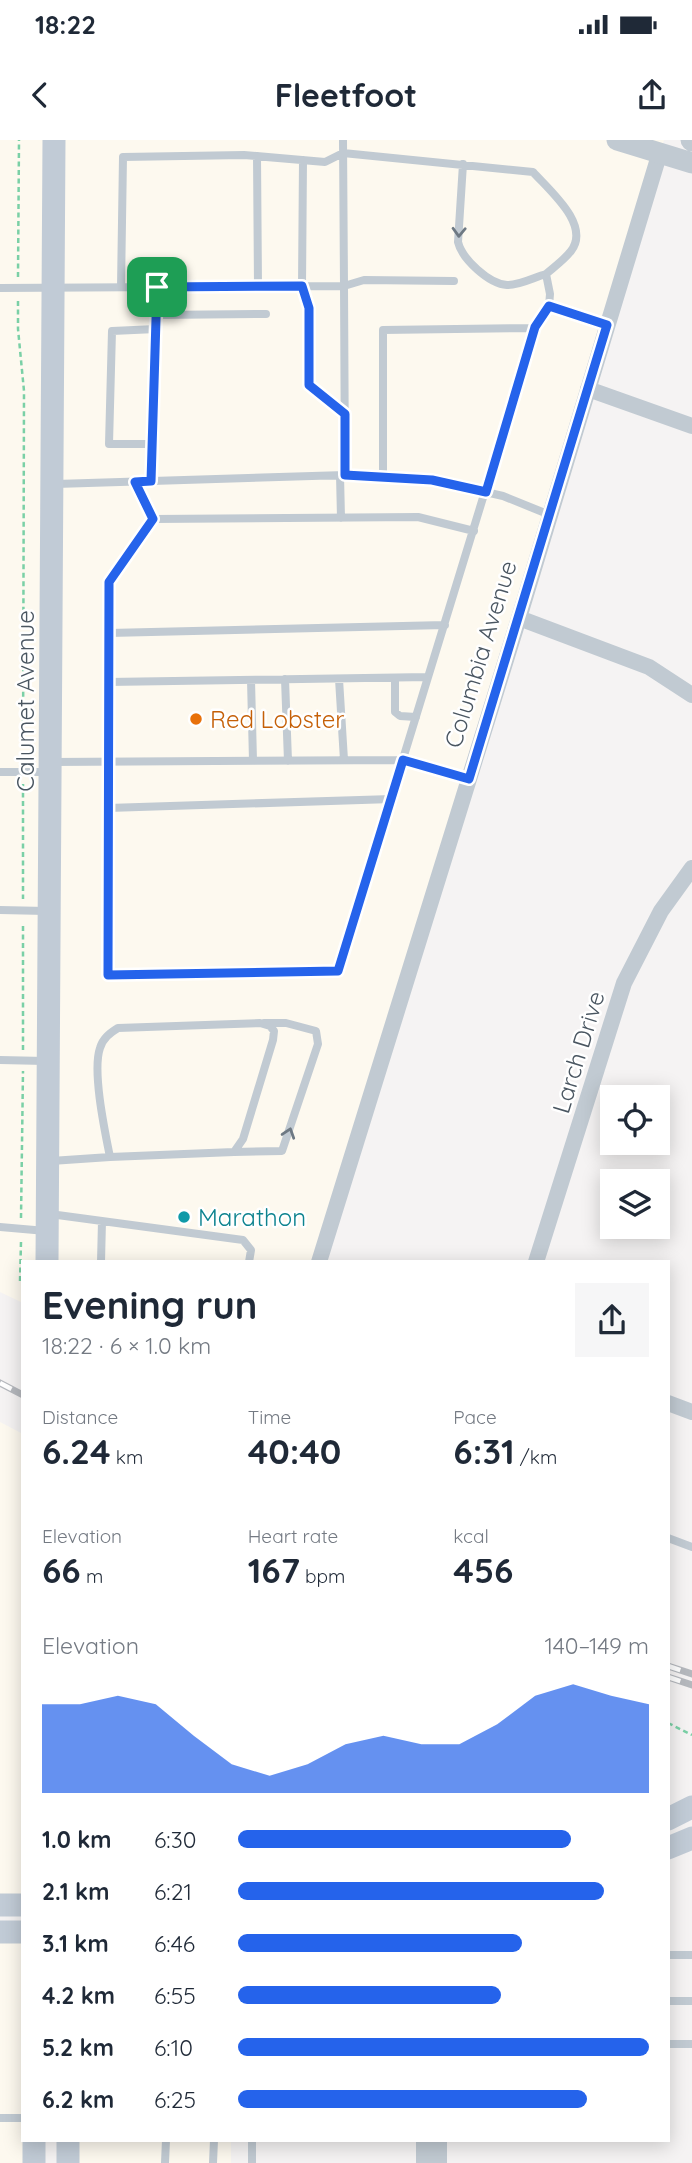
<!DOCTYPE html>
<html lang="en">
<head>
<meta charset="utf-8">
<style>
	body { margin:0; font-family:Quicksand,sans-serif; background:#f6f6f7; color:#1f2937; height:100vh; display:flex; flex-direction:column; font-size:26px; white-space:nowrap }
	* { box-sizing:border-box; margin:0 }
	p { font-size:23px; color:#747a83 }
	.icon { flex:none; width:38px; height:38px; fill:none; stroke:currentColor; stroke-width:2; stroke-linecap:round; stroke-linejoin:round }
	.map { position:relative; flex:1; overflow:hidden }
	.sheet { position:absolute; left:21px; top:1120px; width:649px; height:882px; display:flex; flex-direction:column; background:#fff; border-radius:0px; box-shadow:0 4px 18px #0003 }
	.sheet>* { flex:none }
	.tools { position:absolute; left:600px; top:945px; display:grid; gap:14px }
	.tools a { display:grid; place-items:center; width:70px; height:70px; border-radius:0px; background:#fff; box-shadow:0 4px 18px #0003; font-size:35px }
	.pin { position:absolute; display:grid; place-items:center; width:60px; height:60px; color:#fff; margin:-30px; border-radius:14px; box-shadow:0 4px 10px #0006 }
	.round { display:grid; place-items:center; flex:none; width:74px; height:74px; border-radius:0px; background:#f6f6f7 }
	.overview { display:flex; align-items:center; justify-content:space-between; height:119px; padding:0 21px }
	h1 { font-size:38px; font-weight:800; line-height:52px }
	.metrics { display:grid; grid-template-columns:repeat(3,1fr); gap:10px; height:119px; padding:7px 21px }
	.metrics div { display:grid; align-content:center }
	.metrics b { font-size:35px; font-weight:800 }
	.metrics small { font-size:19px; font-weight:400 }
	.metrics p { font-size:19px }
	.chart { height:196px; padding:14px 21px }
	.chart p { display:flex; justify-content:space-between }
	.chart svg { width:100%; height:126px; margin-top:7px; fill:#2563eb; opacity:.7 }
	ul { padding:0 21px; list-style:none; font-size:23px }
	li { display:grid; grid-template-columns:112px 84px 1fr; align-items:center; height:52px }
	li i { height:18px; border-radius:9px; background:#2563eb }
	.status { display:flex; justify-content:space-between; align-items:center; height:49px; padding:0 35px; background:#fff; direction:ltr }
	.status svg { height:19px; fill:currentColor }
	header { display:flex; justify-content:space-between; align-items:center; height:91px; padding:0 21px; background:#fff; font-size:32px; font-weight:800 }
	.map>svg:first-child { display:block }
	.commercial { fill:#fdf9ef }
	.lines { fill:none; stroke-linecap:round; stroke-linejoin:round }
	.path { stroke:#7ad0a6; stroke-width:2.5; stroke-dasharray:5 3.5; stroke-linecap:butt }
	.service { stroke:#c1cad2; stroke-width:8 }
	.minor { stroke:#c1cad2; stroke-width:16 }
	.tertiary { stroke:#c1cad2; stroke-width:21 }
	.secondary { stroke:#c1cbd6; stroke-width:23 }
	.rail-casing { stroke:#b5b8bd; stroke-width:7 }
	.rail { stroke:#fff; stroke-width:4.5; stroke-dasharray:13; stroke-linecap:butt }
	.oneway { stroke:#6e7983 }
	.route-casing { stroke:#fff; stroke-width:14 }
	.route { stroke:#2563eb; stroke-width:9 }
	.food-dot { fill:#e8710a; stroke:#fff; stroke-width:2.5 }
	.culture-dot { fill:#0f9aa8; stroke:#fff; stroke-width:2.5 }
	.labels { text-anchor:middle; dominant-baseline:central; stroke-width:5; stroke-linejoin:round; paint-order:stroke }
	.street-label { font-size:24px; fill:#4a5661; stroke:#fff }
	.food-label { font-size:24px; fill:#c56008; stroke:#fff; text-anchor:start }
	.culture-label { font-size:24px; fill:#0d838f; stroke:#fff; text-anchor:start }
</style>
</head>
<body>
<div class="status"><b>18:22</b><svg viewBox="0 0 49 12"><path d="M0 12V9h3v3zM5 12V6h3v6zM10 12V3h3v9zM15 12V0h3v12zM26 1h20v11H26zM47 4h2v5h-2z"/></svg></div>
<header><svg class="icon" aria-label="back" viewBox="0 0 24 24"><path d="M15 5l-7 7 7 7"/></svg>Fleetfoot<svg class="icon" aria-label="share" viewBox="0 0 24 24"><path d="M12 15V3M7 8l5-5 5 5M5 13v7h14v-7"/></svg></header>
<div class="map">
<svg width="692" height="2023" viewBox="0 0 692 2023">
	<rect width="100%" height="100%" fill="#f5f3f3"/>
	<path class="commercial" d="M0 0H664L318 1122H23V1163L0 1152Z
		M0 1282 23 1294V1760L0 1759Z
		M0 1798H23V2000L28 2023H0Z
		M71 2000H231V2023H71Z"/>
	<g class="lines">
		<path class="path" d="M18 137 19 0
			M18 161V189L24 251 23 619
			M23 644V759
			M23 910V784
			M21 1078 23 931
			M20 1141 21 1102
			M668 1583 692 1595"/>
		<path class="service" d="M257 16 258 146
			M303 20 302 146 308 168 309 245 345 274
			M463 24 458 102C462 119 489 144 507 145 518 146 535 137 546 134
			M121 147 123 17 244 15 325 22 343 13 533 32C550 51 591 85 571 111 564 120 554 127 546 134L550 154 549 166 607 185
			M0 148 344 146 343 0
			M157 175 266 174
			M152 304H109L112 191 156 189
			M340 335 341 378
			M345 335 432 340 503 356 550 375
			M383 338V190L535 188
			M151 341 157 147
			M135 342 153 379 109 442 108 835 338 831 535 188 549 166
			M56 344 345 335 344 146 364 140 454 141
			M153 379 418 377 474 391
			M109 493 445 485
			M395 538V572L400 576 416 577
			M285 539 288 621
			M339 539 344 620
			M251 540 253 621
			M108 542 428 537
			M51 622 403 620 469 639
			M0 632H48
			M108 668 392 659
			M0 770 46 771
			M260 883 270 886 274 891 273 900 243 999 234 1012 110 1017C105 992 92 931 100 908 103 898 110 893 118 888Z
			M0 920 45 921
			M234 1012 282 1011 318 904 316 891 286 883H264
			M51 1021 110 1017
			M50 1074 243 1100 251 1110 249 1122
			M0 1087 46 1091
			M101 1122 102 1081
			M668 1398 692 1407
			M668 1815H692
			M668 1861H692
			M668 1904H692
			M0 1978H23
			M165 2023 166 2000
			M213 2023 214 2000
			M252 2023V2000"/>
		<path class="minor" d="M588 249 692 286
			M519 478 649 527 692 555
			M319 1122 519 478 660 12
			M536 1122 624 843 661 771 692 728
			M668 1263 692 1272
			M424 2023V2000
			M439 2023V2000"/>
		<path class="tertiary" d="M617 0 692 23
			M691 0 692 1"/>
		<path class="secondary" d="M47 1122 54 0
			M668 1679 692 1667
			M668 1708 692 1698
			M0 1765H23
			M0 1792H23
			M34 2023V2000
			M68 2023V2000"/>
		<defs>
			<path id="rail" d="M0 1243 23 1255
				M668 1526 692 1534
				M668 1537 692 1545"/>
		</defs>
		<use href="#rail" class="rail-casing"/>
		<use href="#rail" class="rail"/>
	</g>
	<defs><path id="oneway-chevron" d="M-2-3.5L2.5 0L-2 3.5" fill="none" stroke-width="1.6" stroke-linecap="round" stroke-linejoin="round" transform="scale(1.75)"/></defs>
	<g class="oneway">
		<use href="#oneway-chevron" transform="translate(459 92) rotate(92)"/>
		<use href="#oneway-chevron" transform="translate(289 993) rotate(-72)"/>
	</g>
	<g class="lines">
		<defs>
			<path id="route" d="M302 146 309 168V245L345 274V335L432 340 486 352 535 187 549 166 607 185 469 639 403 620 338 831 108 835 109 442 153 379 135 342 151 341 157 147Z"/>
		</defs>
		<use href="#route" class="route-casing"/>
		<use href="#route" class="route"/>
	</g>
	<circle class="food-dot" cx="196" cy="579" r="7"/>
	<circle class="culture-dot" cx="184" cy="1077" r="7"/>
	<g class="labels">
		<g class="street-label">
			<text transform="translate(480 514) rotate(-73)">Columbia Avenue</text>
			<text transform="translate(25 561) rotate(-90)">Calumet Avenue</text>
			<text transform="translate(578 912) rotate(-73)">Larch Drive</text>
		</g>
		<g class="food-label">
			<text x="210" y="579">Red Lobster</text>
		</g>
		<g class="culture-label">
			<text x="198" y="1077">Marathon</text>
		</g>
	</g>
</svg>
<div class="tools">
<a><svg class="icon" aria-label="locate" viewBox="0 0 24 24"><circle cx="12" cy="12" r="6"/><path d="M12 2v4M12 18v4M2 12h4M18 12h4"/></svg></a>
<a><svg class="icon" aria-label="layers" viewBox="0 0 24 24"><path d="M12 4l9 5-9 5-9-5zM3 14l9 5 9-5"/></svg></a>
</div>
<div class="pin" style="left:157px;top:147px;background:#1e9e55"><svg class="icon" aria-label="arrive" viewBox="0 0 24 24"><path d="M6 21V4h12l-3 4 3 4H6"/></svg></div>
<section class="sheet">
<div class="overview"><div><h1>Evening run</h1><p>18:22 · 6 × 1.0 km</p></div><a class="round"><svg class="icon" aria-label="share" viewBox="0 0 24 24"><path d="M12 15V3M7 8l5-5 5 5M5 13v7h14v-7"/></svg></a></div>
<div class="metrics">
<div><p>Distance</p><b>6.24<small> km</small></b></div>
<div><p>Time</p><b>40:40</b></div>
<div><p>Pace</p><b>6:31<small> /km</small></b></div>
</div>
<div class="metrics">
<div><p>Elevation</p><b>66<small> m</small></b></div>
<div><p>Heart rate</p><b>167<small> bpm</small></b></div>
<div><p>kcal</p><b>456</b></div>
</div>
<div class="chart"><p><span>Elevation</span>140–149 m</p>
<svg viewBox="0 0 160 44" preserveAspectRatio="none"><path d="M0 44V13L10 13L20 10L30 13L40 24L50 34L60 38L70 34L80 27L90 24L100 27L110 27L120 20L130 10L140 6L150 10L160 13V44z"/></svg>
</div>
<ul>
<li><b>1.0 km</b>6:30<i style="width:81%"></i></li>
<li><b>2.1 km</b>6:21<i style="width:89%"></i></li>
<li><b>3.1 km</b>6:46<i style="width:69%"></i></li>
<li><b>4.2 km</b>6:55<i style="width:64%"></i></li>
<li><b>5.2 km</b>6:10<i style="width:100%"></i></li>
<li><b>6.2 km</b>6:25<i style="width:85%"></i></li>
</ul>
</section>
</div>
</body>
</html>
